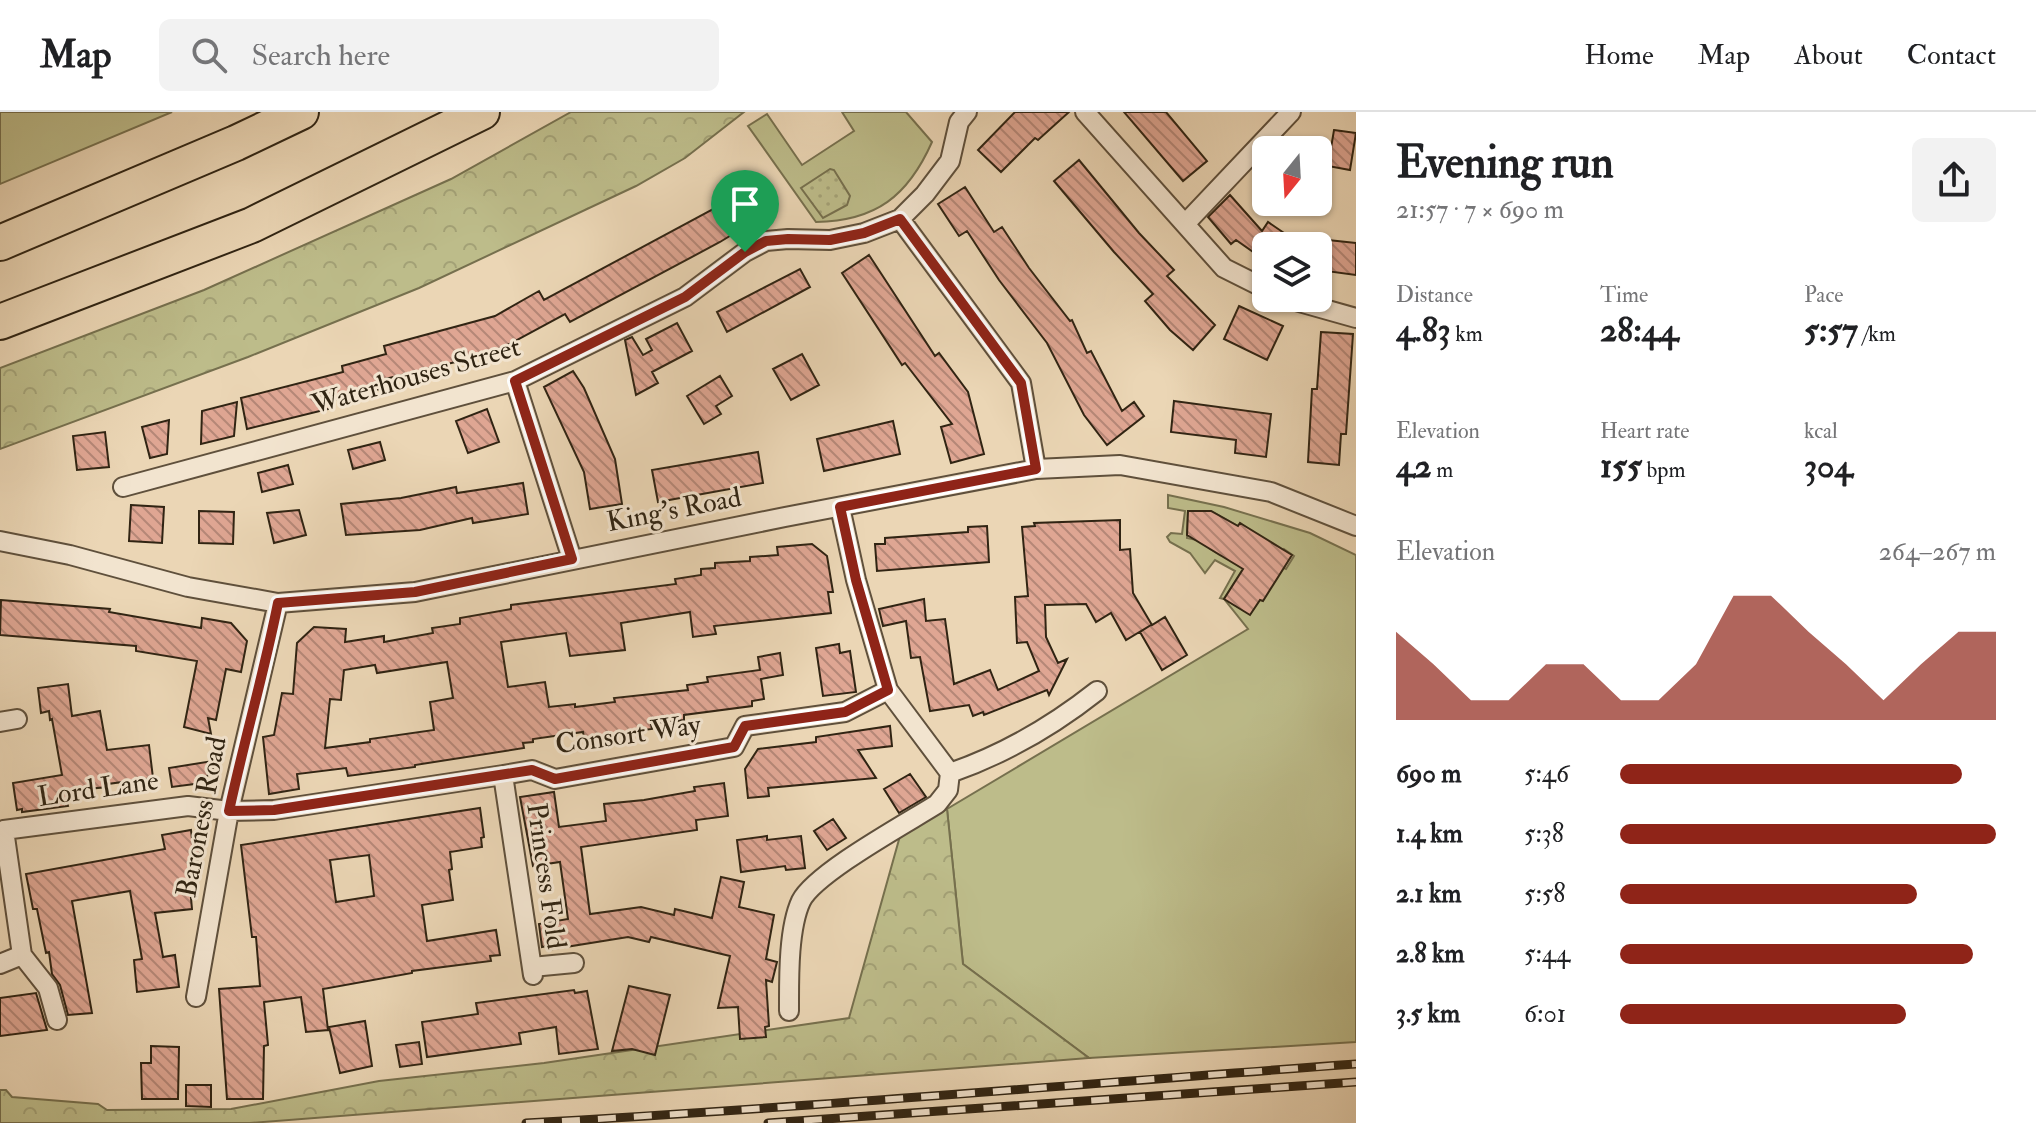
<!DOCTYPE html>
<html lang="en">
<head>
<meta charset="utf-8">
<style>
	body { margin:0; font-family:"IM FELL Double Pica",serif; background:#f2f2f2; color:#202124; height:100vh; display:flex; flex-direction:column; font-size:30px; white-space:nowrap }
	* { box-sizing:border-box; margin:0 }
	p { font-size:26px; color:#757577 }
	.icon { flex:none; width:44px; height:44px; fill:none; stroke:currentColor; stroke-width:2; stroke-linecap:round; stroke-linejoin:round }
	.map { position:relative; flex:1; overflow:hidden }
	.side { display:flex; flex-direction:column; background:#fff; width:680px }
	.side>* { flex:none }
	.needle { width:52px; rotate:198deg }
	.tools { position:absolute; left:1252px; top:24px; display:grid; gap:16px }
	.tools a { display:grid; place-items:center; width:80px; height:80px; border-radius:12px; background:#fff; box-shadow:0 2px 6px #0004; font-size:40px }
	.pin { position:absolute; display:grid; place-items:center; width:68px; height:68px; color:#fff; margin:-82px -34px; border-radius:50% 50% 50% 0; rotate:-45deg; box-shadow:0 0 8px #0007 }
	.pin .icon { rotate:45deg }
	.round { display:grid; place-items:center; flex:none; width:84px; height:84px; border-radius:12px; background:#f2f2f2 }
	.head { display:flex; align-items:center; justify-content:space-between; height:136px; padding:0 40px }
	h1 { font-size:44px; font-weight:800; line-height:60px }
	.metrics { display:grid; grid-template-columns:repeat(3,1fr); gap:12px; height:136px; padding:8px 40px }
	.metrics div { display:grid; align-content:center }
	.metrics b { font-size:34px; font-weight:800 }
	.metrics small { font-size:22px; font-weight:400 }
	.metrics p { font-size:22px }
	.chart { height:224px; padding:16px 40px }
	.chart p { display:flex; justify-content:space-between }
	.chart svg { width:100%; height:144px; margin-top:8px; fill:#8f2418; opacity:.7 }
	ul { padding:0 40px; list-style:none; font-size:26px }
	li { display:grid; grid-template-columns:128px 96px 1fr; align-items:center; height:60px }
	li i { height:20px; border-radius:10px; background:#8f2418 }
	header { display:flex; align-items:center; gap:48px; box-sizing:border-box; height:112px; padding:0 40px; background:#fff; border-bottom:2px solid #e0e0e0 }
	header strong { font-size:38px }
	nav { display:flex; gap:44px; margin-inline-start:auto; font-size:28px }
	.search { width:560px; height:72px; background:#f2f2f2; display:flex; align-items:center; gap:20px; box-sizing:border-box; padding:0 28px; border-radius:12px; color:#757577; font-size:30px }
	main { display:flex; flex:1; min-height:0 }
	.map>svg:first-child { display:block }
	.green { fill:#bdbc8a; stroke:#76704e; stroke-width:2; fill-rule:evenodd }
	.forest { fill:url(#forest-crowns); stroke:#76704e; stroke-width:2 }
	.park { fill:url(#park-dots); stroke:#76704e; stroke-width:2 }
	.building { fill:url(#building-back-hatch); stroke:#302413; stroke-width:2; fill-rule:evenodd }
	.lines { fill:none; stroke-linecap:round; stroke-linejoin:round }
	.street-casing { stroke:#5f503c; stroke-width:22 }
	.highway-casing { stroke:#302413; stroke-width:38 }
	.street { stroke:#f2e4cf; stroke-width:18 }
	.highway { stroke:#ebd6b5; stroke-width:34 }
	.rail-casing { stroke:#302413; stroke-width:9 }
	.rail { stroke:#f2e4cf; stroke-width:6; stroke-dasharray:18; stroke-linecap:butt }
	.route-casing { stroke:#fff; stroke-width:16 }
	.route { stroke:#8f2418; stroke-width:10 }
	.labels { text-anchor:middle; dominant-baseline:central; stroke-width:6; stroke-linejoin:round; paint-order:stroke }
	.street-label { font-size:28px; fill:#302413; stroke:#f2e4cf }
</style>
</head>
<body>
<header>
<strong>Map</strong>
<div class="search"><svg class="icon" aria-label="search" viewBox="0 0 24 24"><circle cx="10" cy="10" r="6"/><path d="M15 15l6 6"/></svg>Search here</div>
<nav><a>Home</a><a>Map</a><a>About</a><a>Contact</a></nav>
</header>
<main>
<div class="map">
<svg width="1356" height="1011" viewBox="0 0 1356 1011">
	<defs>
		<pattern id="forest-crowns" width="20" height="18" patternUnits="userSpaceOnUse" patternTransform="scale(2)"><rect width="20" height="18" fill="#bdbc8a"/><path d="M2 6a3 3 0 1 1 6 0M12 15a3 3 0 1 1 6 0" fill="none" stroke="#a3a176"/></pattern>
		<pattern id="park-dots" width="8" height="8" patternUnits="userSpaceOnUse" patternTransform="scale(2)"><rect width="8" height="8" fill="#bdbc8a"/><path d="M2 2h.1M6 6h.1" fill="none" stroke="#a3a176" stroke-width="1.8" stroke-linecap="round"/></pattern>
		<pattern id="building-back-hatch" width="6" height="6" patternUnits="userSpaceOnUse" patternTransform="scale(2)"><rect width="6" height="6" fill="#dfa693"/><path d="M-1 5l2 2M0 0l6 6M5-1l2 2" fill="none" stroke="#b58777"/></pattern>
	</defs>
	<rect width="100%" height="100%" fill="#ebd6b5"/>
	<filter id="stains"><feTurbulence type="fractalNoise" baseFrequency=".0025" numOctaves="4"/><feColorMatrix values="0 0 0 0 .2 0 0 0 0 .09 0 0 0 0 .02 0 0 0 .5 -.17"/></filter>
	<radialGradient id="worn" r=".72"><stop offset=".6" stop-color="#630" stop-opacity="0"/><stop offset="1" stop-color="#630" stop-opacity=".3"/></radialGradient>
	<path class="green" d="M0 0H172L0 72Z
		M842 0H906L932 30C908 84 876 109 816 110L748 14 767 2 802 53 854 19Z
		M1168 383 1224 395 1310 421 1356 443V930L1089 946 963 852 947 697 1248 517 1224 487 1220 486 1235 459 1215 448 1205 461 1190 441 1170 430 1167 425 1171 421 1182 422 1185 399 1168 396ZM1188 399H1211L1238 414 1240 411 1281 441 1284 437 1294 444 1286 457 1282 455 1250 502 1224 487 1245 454 1222 439 1220 443 1209 436 1211 431 1187 426Z"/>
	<path class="forest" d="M571 0H744L685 46 636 74 419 176 248 245 0 337V256L204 178 451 67Z
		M947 697 963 852 1089 946 250 1011H0V978H6L12 985 98 992 107 998 231 997 379 969 544 951 849 906 900 724Z"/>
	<path class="park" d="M830 57 834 58 850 84 847 93 823 106 801 76Z"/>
	<path class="building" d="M1015 0H1069L1038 28 1035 26 1001 60 978 38Z
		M1124 0H1166L1207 49 1183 69Z
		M1334 18 1356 21 1350 58 1328 54Z
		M1079 48 1139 121 1174 158 1167 164 1215 213 1193 238 1170 218 1145 189 1153 182 1114 140 1054 69Z
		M754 75 769 100 720 130 570 210 565 202 504 235 472 246 381 268 384 276 331 289 332 296 247 317 241 286 343 260 342 254 386 242 384 234 495 204 539 179 544 188Z
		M965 75 994 120 1002 115 1029 156 1070 209 1072 208 1087 241 1091 239 1122 299 1134 290 1144 304 1107 333 1084 303 1047 231 999 168 967 119 959 124 938 92Z
		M1230 83 1262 119 1268 110 1303 134H1266V149L1236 128 1231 132 1208 105Z
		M1328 128 1356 131V163L1326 159Z
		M869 143 935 244 939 241 968 280 984 342 951 351 941 315 952 312 905 251 902 253 842 161Z
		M800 157 810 175 727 220 717 200Z
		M1239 194 1283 214 1267 248 1224 227Z
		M677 211 692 239 652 260 658 271 636 283 625 228 632 225 643 243 652 238 646 227Z
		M1321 220 1353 222 1346 322H1341L1339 353 1308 350 1312 277H1317Z
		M802 242 819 273 791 288 773 257Z
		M573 259 584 276 615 347 622 392 590 397 584 360 544 275Z
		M720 264 732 284 716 294 721 302 704 312 687 284Z
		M1174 289 1271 302 1266 345 1235 341 1236 328 1171 320Z
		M237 290 234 324 201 332 202 299Z
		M487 297 499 330 468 341 456 309Z
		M169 308 167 342 150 346 142 315Z
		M893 309 900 342 824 359 817 327Z
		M105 320 109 355 77 358 73 324Z
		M380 330 385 348 353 357 348 338Z
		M758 340 763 371 658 390 652 358Z
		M288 353 293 372 262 380 258 361Z
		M523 371 528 402 473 411 472 406 420 418 346 423 341 392 401 386 456 375 457 381Z
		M131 393 164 395 162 431 129 429Z
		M299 398 306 423 274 431 267 401Z
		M199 399 234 400 233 432 199 431Z
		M1188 399H1211L1238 414 1240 411 1292 443 1263 489 1260 488 1250 503 1224 487 1243 457 1187 423Z
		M1120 408V438L1130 437 1133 481 1152 513 1165 505 1187 543 1162 558 1140 520 1151 513 1126 528 1111 501 1096 510 1086 492 1045 493 1046 525 1058 551 1067 547 1049 583 1047 578 984 603 983 600 973 604 969 593 930 599 920 545 911 546 906 509 883 514 879 497 924 487 926 509 945 507 954 572 990 558 998 578 1039 559 1027 530 1017 531 1015 485 1028 484 1022 415 1035 414 1034 411Z
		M987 414 989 450 877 459 875 432H885V426L968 420V415Z
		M812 432 827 444 833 480H828L831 501 714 514 716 522 693 525 690 500 621 511 625 538 570 544 566 521 501 530 508 575 545 570 549 595 575 592V595L615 590 614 586 688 578 687 573 708 570 707 565 760 558 758 545 780 541 783 563 761 567 764 587 752 589V594L684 603V608L651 612 652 617 635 619 584 626 583 620 533 627V630L523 631 524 636 415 653V655L348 664 346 656 297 662 299 677 269 682 263 625 274 623 282 581 293 582 297 531 314 515 346 517 345 530 384 524V530L433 521 432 516 460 512V506L511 497V493L676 472 675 467 701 463V457L715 456V451L750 449V445L778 443 777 435ZM447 550 453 586 430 590 434 618 370 627V630L325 636 330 587 341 588 344 558 375 553 377 561Z
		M1 488 110 497 109 500 201 516 202 506 231 511 247 529 241 560 226 557 216 608 208 606 211 622 184 615 197 549 136 539V534L0 523Z
		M839 532 840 541 850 539 856 580 823 584 816 536Z
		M68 572 72 604 100 599 107 638 149 633 153 666 108 672V675L76 678 78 688 67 690 68 694 22 700V697L17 698 13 671 62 663 52 607 50 608 49 599 41 601 38 576Z
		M890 614 892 634 858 638 876 666 768 676 769 684 748 686 745 657 758 637 816 630V625Z
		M219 648 202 671 172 675 169 656Z
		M910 662 926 685 899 701 884 677Z
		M724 671 728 704 696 708 697 718 581 735 590 802 641 795 674 803 675 797 712 806 721 765 744 770 739 795 774 803 766 847 777 850 772 870 766 868 769 914 765 915 766 925 740 927 738 895 718 896 730 844 651 825 649 830 628 825 553 837 552 833 542 835 539 812 568 807 560 750 533 754 520 685 554 680 559 715 606 709 604 692 644 688 695 679 694 675Z
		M480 696 484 725 481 726 482 735 450 740 452 757 449 758 453 788 422 793 427 829 496 818 500 843 490 844 491 849 412 859V861L323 877 328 918 306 920 301 885 264 890 268 933 264 934 263 987H227L219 877 260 874 256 825H252L241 733ZM369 743 374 784 336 790 330 748Z
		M833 707 846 726 827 738 814 719Z
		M191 718 192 727 198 725 201 747 192 748 196 786H191L192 797 155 801 163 845 175 843 179 875 137 880 134 848 142 847 130 779 72 789 92 901 68 903 60 873 52 862 49 840 46 841 37 797H33L26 762 165 737 162 723Z
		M767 724V728L801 724 805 756 786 758 785 754 741 760 737 728Z
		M629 874 670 883 655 943 632 937 612 939Z
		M574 878 575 881 587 879 598 937 559 942 556 915 519 921 521 932 427 945 422 910 478 902 476 891Z
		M36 881 47 918 0 924V886Z
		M365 909 372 954 340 961 329 915Z
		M419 930 422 952 400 955 396 933Z
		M151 934 179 935 178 987H142L141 951H151Z
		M186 973H211V995L186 994Z"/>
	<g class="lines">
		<defs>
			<path id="street" d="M1085 0 1224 156 1266 177
				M900 107 1021 271 1036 357
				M1185 112 1291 0
				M1285 186 1356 206
				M515 269 572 447
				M123 375 515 269 685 185 745 140 766 129 788 127 830 128 864 121 900 107 925 82 950 49 959 10 967 0
				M840 395 856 468 888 578 950 661C1002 643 1054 613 1097 579
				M0 429 70 443 188 475 278 491 415 480 785 405 1036 357 1120 353 1271 380 1356 414
				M0 610 17 607
				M503 663 532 658 555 667 734 635 745 614 845 600 888 578
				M22 843 48 876 57 908
				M0 852 22 843 4 718 188 694 229 699 274 698 503 663 533 863
				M532 855 574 851
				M196 885 229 699 278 491
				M789 899C789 868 788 817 801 789 815 761 907 711 937 692L948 678 950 661"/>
			<path id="highway" d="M0 131 236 31 301 0
				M0 210 252 113 482 0"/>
		</defs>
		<use href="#street" class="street-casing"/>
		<use href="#highway" class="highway-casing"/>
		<use href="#street" class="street"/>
		<use href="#highway" class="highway"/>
		<defs>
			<path id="rail" d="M526 1011C803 996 1079 972 1356 952
				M768 1011 1356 970"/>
		</defs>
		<use href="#rail" class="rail-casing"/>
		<use href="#rail" class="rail"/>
	</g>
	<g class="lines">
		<defs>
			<path id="route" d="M900 107 1021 271 1036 357 840 395 856 468 888 578 845 600 745 614 734 635 555 667 532 658 274 698 229 699C244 629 264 561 278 491L415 480 572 447 515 269 685 185 745 140 766 129 788 127 830 128 864 121Z"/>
		</defs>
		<use href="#route" class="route-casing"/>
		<use href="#route" class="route"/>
	</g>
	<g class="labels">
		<g class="street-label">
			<text transform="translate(416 264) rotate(-16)">Waterhouses Street</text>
			<text transform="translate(674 398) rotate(-11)">King's Road</text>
			<text transform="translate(628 623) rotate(-8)">Consort Way</text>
			<text transform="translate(98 677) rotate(-8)">Lord Lane</text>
			<text transform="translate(202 705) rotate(-79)">Baroness Road</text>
			<text transform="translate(546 764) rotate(82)">Princess Fold</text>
		</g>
	</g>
	<rect width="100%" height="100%" filter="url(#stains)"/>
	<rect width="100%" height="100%" fill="url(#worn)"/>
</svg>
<div class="tools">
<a><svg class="needle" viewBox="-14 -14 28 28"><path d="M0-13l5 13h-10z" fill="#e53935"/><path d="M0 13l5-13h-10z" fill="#757577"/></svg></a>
<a><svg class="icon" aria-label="layers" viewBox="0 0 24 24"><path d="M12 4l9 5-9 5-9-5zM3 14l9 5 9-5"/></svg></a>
</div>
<div class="pin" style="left:745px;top:140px;background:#1e9e55"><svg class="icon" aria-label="arrive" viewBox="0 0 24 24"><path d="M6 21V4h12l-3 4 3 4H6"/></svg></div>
</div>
<section class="side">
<div class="head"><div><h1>Evening run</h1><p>21:57 · 7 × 690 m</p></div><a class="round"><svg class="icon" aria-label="share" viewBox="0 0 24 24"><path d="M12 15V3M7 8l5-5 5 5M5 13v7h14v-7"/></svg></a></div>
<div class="metrics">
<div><p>Distance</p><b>4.83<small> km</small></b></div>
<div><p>Time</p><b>28:44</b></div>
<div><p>Pace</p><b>5:57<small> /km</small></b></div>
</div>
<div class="metrics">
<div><p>Elevation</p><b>42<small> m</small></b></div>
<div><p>Heart rate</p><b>155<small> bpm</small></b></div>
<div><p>kcal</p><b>304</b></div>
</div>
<div class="chart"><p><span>Elevation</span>264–267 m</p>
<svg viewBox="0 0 160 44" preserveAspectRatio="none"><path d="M0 44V17L10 27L20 38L30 38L40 27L50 27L60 38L70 38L80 27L90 6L100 6L110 17L120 27L130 38L140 27L150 17L160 17V44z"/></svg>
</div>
<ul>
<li><b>690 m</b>5:46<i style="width:91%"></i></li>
<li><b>1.4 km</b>5:38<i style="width:100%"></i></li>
<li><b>2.1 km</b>5:58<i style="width:79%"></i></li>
<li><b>2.8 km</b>5:44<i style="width:94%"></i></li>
<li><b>3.5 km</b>6:01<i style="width:76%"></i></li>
</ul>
</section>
</main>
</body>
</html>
